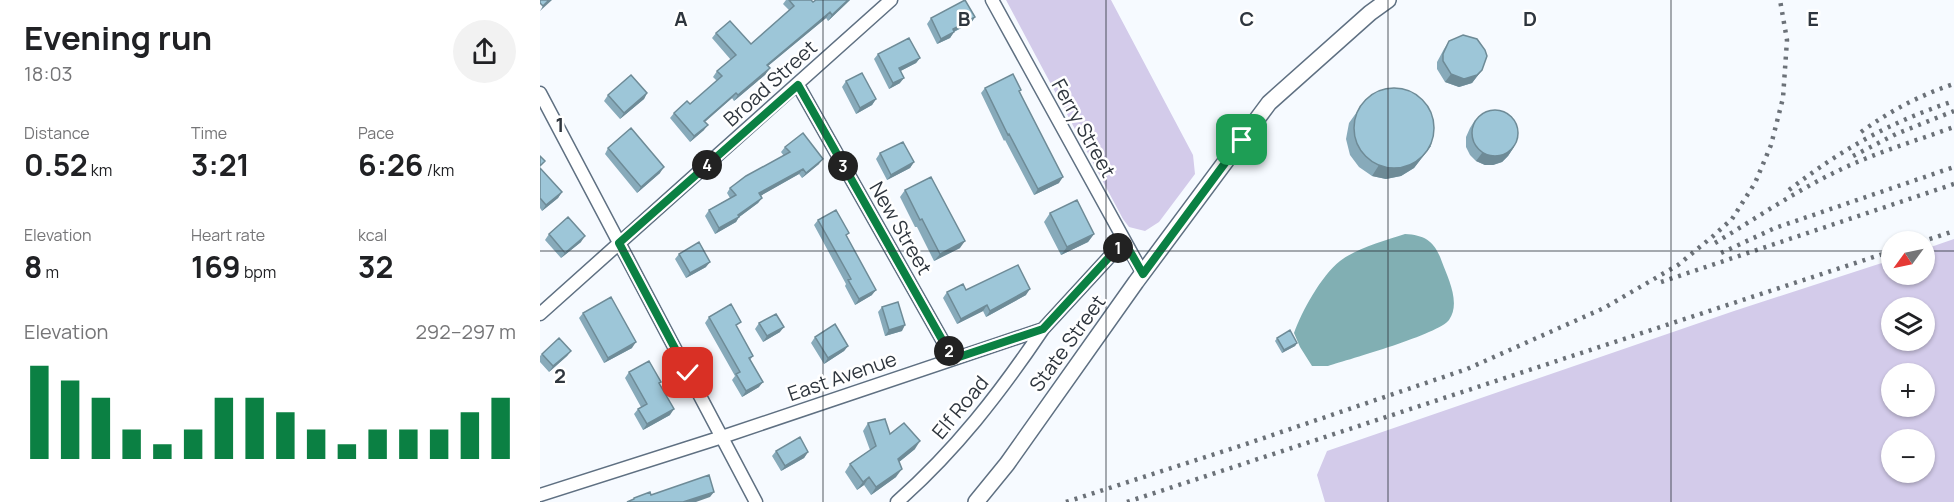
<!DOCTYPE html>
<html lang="en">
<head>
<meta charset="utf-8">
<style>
	body { margin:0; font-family:Manrope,sans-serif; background:#f2f2f2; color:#202124; height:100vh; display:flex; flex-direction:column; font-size:22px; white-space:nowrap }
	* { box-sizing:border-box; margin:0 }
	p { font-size:20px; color:#757577 }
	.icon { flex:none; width:33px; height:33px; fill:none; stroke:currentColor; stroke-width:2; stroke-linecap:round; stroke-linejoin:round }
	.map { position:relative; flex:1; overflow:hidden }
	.sheet { display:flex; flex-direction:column; background:#fff; width:540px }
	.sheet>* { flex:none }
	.needle { width:39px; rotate:237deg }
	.fabs { position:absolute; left:1341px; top:231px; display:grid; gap:12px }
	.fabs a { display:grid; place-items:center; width:54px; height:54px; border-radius:50%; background:#fff; box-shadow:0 2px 4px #0004; font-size:30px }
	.pin { position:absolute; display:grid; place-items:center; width:51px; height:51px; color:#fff; margin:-26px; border-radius:12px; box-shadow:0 3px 9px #0006 }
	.km { position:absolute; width:30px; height:30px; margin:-15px; border-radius:50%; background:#222; color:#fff; font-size:16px; line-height:30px; text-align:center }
	.round { display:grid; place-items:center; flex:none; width:63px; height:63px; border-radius:32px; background:#f2f2f2 }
	.headline { display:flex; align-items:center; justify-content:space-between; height:102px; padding:0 24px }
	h1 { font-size:33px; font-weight:700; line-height:45px }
	.metrics { display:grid; grid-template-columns:repeat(3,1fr); gap:9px; height:102px; padding:6px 24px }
	.metrics div { display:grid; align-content:center }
	.metrics b { font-size:30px; font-weight:700 }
	.metrics small { font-size:16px; font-weight:400 }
	.metrics p { font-size:16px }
	.chart { height:168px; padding:12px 24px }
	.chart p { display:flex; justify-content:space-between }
	.chart svg { width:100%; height:108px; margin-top:6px; stroke:#0b8043; stroke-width:6 }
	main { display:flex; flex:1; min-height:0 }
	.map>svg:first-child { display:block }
	.green { fill:#d3cbea; fill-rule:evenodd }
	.water { fill:#81afb3 }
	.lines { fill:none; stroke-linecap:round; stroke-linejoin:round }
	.minor-casing { stroke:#5f7082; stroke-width:15 }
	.tertiary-casing { stroke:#5f7082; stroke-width:18 }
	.minor { stroke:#fff; stroke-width:12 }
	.tertiary { stroke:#fff; stroke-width:15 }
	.rail { stroke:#6b7178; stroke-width:4.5; stroke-dasharray:3 6; stroke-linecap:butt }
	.wall { fill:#87aaba }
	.shaded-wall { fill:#6e8b97 }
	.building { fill:#9dc6d8; stroke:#6e8b97; stroke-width:1.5 }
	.route-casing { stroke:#fff; stroke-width:12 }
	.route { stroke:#0b8043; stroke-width:8 }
	.grid { fill:none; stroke:#2f363e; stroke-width:1.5; stroke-opacity:0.55 }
	.labels { text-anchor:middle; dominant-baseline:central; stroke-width:5; stroke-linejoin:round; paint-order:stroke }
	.street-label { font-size:20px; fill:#2f363e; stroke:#fff }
	.grid-label { font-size:20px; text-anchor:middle; font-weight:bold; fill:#2f363e; stroke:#fff; stroke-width:5; stroke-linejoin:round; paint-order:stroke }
</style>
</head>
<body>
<main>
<section class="sheet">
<div class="headline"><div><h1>Evening run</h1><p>18:03</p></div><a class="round"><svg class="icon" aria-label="share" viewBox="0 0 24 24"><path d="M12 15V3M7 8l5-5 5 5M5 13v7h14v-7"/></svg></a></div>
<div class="metrics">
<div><p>Distance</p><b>0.52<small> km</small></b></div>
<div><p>Time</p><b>3:21</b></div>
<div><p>Pace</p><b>6:26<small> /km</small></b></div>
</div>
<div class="metrics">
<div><p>Elevation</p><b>8<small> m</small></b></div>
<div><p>Heart rate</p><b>169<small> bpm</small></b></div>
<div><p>kcal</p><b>32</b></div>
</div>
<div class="chart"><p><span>Elevation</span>292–297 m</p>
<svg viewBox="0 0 160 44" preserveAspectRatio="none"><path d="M5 44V6M15 44V12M25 44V19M35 44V32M45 44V38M55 44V32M65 44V19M75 44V19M85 44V25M95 44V32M105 44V38M115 44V32M125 44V32M135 44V32M145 44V25M155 44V19"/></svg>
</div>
</section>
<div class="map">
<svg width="1414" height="502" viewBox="0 0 1414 502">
	<rect width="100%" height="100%" fill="#f6faff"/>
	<path class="green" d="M466 0H571L653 155 655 174 619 222 605 231 589 227 583 219Z
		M1414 239V502H785L777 475 787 451 1194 311 1351 260 1352 274H1384L1385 249ZM1352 308H1384V340H1352ZM1352 374H1384V406H1352ZM1352 440H1384V472H1352Z"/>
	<path class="water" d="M865 234C886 235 895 242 902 262 908 278 921 303 909 320 899 334 810 359 788 366H772L760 347 754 333C762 311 781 276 800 261 817 248 844 241 865 234Z"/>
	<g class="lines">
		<defs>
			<path id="minor" d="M452 0 603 274
				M258 85 413 359
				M0 93 216 502
				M0 314 351 0
				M0 495 182 437 503 329 584 241
				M357 502C415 451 460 393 503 329"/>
			<path id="tertiary" d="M436 502 467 464 596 282 729 103 830 13 848 0"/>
		</defs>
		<use href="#minor" class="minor-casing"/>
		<use href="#tertiary" class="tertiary-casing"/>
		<use href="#minor" class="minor"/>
		<use href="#tertiary" class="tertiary"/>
		<path class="rail" d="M1321 132C1350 111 1380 95 1414 84
			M1313 156 1356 134 1414 111
			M1249 190C1302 149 1350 122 1414 101
			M1381 242 1414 231
			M1175 243C1218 217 1260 188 1306 167 1341 151 1378 140 1414 127
			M1181 253 1235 228 1414 167
			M1121 282 1414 184
			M526 502 706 444 927 369 1064 308 1138 265 1172 237 1192 219 1215 183 1231 145 1243 98 1247 40 1240 0
			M587 502 1352 251"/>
	</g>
	<path class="wall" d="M246 0H271L273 2 276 0H310L288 21 286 18 228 66 226 74 194 101 192 98 165 122 164 130 150 142 130 118 134 113 150 104 177 81 173 77 177 71 191 60 172 38 176 33 211 44 249 10 243 4Z
		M435 17 431 23 414 32 410 38 397 44 387 24 391 18Z
		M909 41 942 70 932 83 919 87 905 82 897 69V62L904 49Z
		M338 54 380 58 376 63 360 71V83L349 89 334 59Z
		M306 81 336 99 332 105 316 114 302 87Z
		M445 88 480 92 519 183 494 195 465 140 464 141 441 93Z
		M107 93 104 99 80 119 64 101 68 95Z
		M826 99 891 146 874 168 861 176 846 179 832 176 819 167 810 155 806 139 809 123Z
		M935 120 974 147 968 156 962 162 953 165H945L936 161 930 155 926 147V137L930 128Z
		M245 147 279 164 262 178 259 174 220 196 222 198 218 203 199 217 196 222 175 234 165 216 169 210 190 198 187 193 190 188 244 156 241 152Z
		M68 148 120 173 97 193 65 154Z
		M340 153 374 162 370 168 347 180 336 159Z
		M0 168 22 192 18 198 2 211 0 208Z
		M365 190 420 248 394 261 377 227H375L360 197Z
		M510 213 554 234 548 242 521 255 504 222Z
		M278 220 307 236 332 295 315 305 305 286 306 284 274 225Z
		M9 234 41 242 21 258 5 240Z
		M139 254 166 267 146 278 135 259Z
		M426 290 486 295 446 317 443 311 417 324 403 298 407 292Z
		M342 307 362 331 345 336 338 312Z
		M43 313 92 348 64 363 39 318Z
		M169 317 197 328 213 356 210 360 219 387 202 397 192 380 195 376 165 323Z
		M219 323 240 332 223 342 215 329Z
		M275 337 308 346 304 351 284 364 271 343Z
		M737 338 757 343 755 346 742 353 735 341Z
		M31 351 27 356 9 372 0 362V356L2 354Z
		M89 372 120 385 130 415 103 430 94 414 98 409 101 407 85 378Z
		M328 423 375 449 359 462 356 477 331 495 324 485 317 490 305 472 310 464 330 450 323 431Z
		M236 451 268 452 264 458 241 471 232 456Z"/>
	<path class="shaded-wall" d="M9 0H12L0 11 3 6Z
		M308 0H310L288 21 292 15Z
		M290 12 286 18 223 70 227 65Z
		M435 17 431 23 409 34 413 29Z
		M414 32 410 38 397 44 401 39Z
		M380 58 376 63 355 74 359 68Z
		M230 68 226 74 194 101 198 95Z
		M942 70 932 83 919 87 905 82 911 74Z
		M364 78 360 83 349 89 353 83Z
		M107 93 104 99 80 119 84 113Z
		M196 93 192 98 160 126 164 121Z
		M336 99 332 105 316 114 320 108Z
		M168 125 164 130 150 142 154 136Z
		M891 146 874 168 861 176 846 179 832 176 839 165Z
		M974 147 968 156 962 162 953 165H945L936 161 942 153Z
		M283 159 279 164 262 178 266 173Z
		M374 162 370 168 347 180 351 175Z
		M124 167 120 173 97 193 101 187Z
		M263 169 259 174 215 199 219 193Z
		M523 177 519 183 494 195 498 189Z
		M22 192 18 198 2 211 6 205Z
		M222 198 218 203 198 218 199 217 196 222 175 234 179 228Z
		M554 234 548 242 521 255 527 247Z
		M45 236 41 242 21 258 25 253Z
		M425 241 420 248 394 261 400 254Z
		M170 262 166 267 146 278 150 273Z
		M490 289 486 295 446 317 450 311Z
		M336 290 332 295 315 305 319 299Z
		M447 305 443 311 417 324 421 319Z
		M365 325 362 331 345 336 349 330Z
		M244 327 240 332 223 342 227 336Z
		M96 342 92 348 64 363 68 358Z
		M757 343 755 346 742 353 744 350Z
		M308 346 304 351 284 364 288 358Z
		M31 351 27 356 9 372 13 366Z
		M223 382 219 387 202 397 206 391Z
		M134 409 130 415 103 430 107 424Z
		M380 441 375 449 353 467 358 459Z
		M268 452 264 458 241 471 245 466Z
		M362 469 356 477 331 495 336 487Z
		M329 477 324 485 317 490 323 482Z
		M174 492 170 497 156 502H143Z"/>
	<path class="building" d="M0 0H9L3 6 0 3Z
		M249 0H271L273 2 276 0H308L292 15 290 12 227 65 230 68 198 95 196 93 164 121 168 125 154 136 134 113 147 101 150 104 182 76 177 71 196 55 176 33 190 21 211 44 254 6Z
		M425 0 435 17 413 29 414 32 401 39 391 18Z
		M923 35 937 39 945 50 947 56 942 70 937 75 924 79 911 74 903 61V54L909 41Z
		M369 38 380 58 359 68 364 78 353 83 338 54Z
		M322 73 336 99 320 108 306 81Z
		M473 74 481 90 479 91 523 177 498 189 469 134 468 135 445 88Z
		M91 75 107 93 84 113 68 95Z
		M814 128a40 40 0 1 1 80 0a40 40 0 1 1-80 0Z
		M932 133a23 23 0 1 1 46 0a23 23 0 1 1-46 0Z
		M91 128 124 167 101 187 68 148Z
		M263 133 283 159 266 173 263 169 219 193 222 198 198 215 199 217 179 228 169 210 196 195 190 188 206 176 250 152 245 147Z
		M363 142 374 162 351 175 340 153Z
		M0 156 5 161 0 166Z
		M0 168 22 192 6 205 0 198Z
		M391 177 425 241 400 254 382 219 380 220 365 190Z
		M537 200 554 234 527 247 510 213Z
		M296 210 309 233 306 235 336 290 319 299 308 280 311 279 278 220Z
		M28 217 45 236 25 253 9 234Z
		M159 242 170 262 150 273 139 254Z
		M478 265 490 289 450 311 447 305 421 319 407 292 423 284 426 290Z
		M71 297 96 342 68 358 43 313Z
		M358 302 365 325 349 330 342 307Z
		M191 304 201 322 196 325 213 356 209 358 223 382 206 391 196 374 200 372 169 317Z
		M236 314 244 327 227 336 219 323Z
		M295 324 308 346 288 358 275 337Z
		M750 330 757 343 744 350 737 338Z
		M19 338 31 351 13 366 2 354Z
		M109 361 121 382 119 383 134 409 107 424 98 409 107 404 89 372Z
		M345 419 350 434 364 423 380 441 358 459 362 469 336 487 329 477 323 482 310 464 336 446 328 423Z
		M260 437 268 452 245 466 236 451Z
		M169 475 174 492 143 502H87L94 499V498L110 492 111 495Z"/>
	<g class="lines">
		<defs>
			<path id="route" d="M148 373 79 243 258 85 413 359 503 329 584 241 603 274 702 140"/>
		</defs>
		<use href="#route" class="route-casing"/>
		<use href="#route" class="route"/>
	</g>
	<path class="grid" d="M283 0V502M566 0V502M848 0V502M1131 0V502M0 251H1352M1384 251H1414"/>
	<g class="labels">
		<g class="street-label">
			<text transform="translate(230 83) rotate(-42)">Broad Street</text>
			<text transform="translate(544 128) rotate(61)">Ferry Street</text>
			<text transform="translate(361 228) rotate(60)">New Street</text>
			<text transform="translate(527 343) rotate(-54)">State Street</text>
			<text transform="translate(302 376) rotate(-19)">East Avenue</text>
			<text transform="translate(420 407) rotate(-50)">Elf Road</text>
		</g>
	</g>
	<g class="grid-label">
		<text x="141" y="26">A</text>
		<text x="424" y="26">B</text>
		<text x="707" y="26">C</text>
		<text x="990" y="26">D</text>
		<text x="1273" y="26">E</text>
		<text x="20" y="132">1</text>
		<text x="20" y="383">2</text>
	</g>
</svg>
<div class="fabs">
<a><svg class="needle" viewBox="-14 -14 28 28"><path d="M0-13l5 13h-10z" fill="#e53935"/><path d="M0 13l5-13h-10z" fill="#757577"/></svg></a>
<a><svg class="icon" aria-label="layers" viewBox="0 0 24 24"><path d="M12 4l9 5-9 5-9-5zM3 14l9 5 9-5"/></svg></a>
<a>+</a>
<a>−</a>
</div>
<div class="pin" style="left:702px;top:140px;background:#1e9e55"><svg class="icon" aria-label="arrive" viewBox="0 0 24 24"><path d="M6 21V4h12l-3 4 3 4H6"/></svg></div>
<div class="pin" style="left:148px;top:373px;background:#d93025"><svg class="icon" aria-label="check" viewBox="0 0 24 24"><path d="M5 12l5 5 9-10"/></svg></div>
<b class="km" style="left:578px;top:248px">1</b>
<b class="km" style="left:409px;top:351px">2</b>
<b class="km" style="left:303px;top:166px">3</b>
<b class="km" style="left:167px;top:165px">4</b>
</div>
</main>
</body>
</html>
